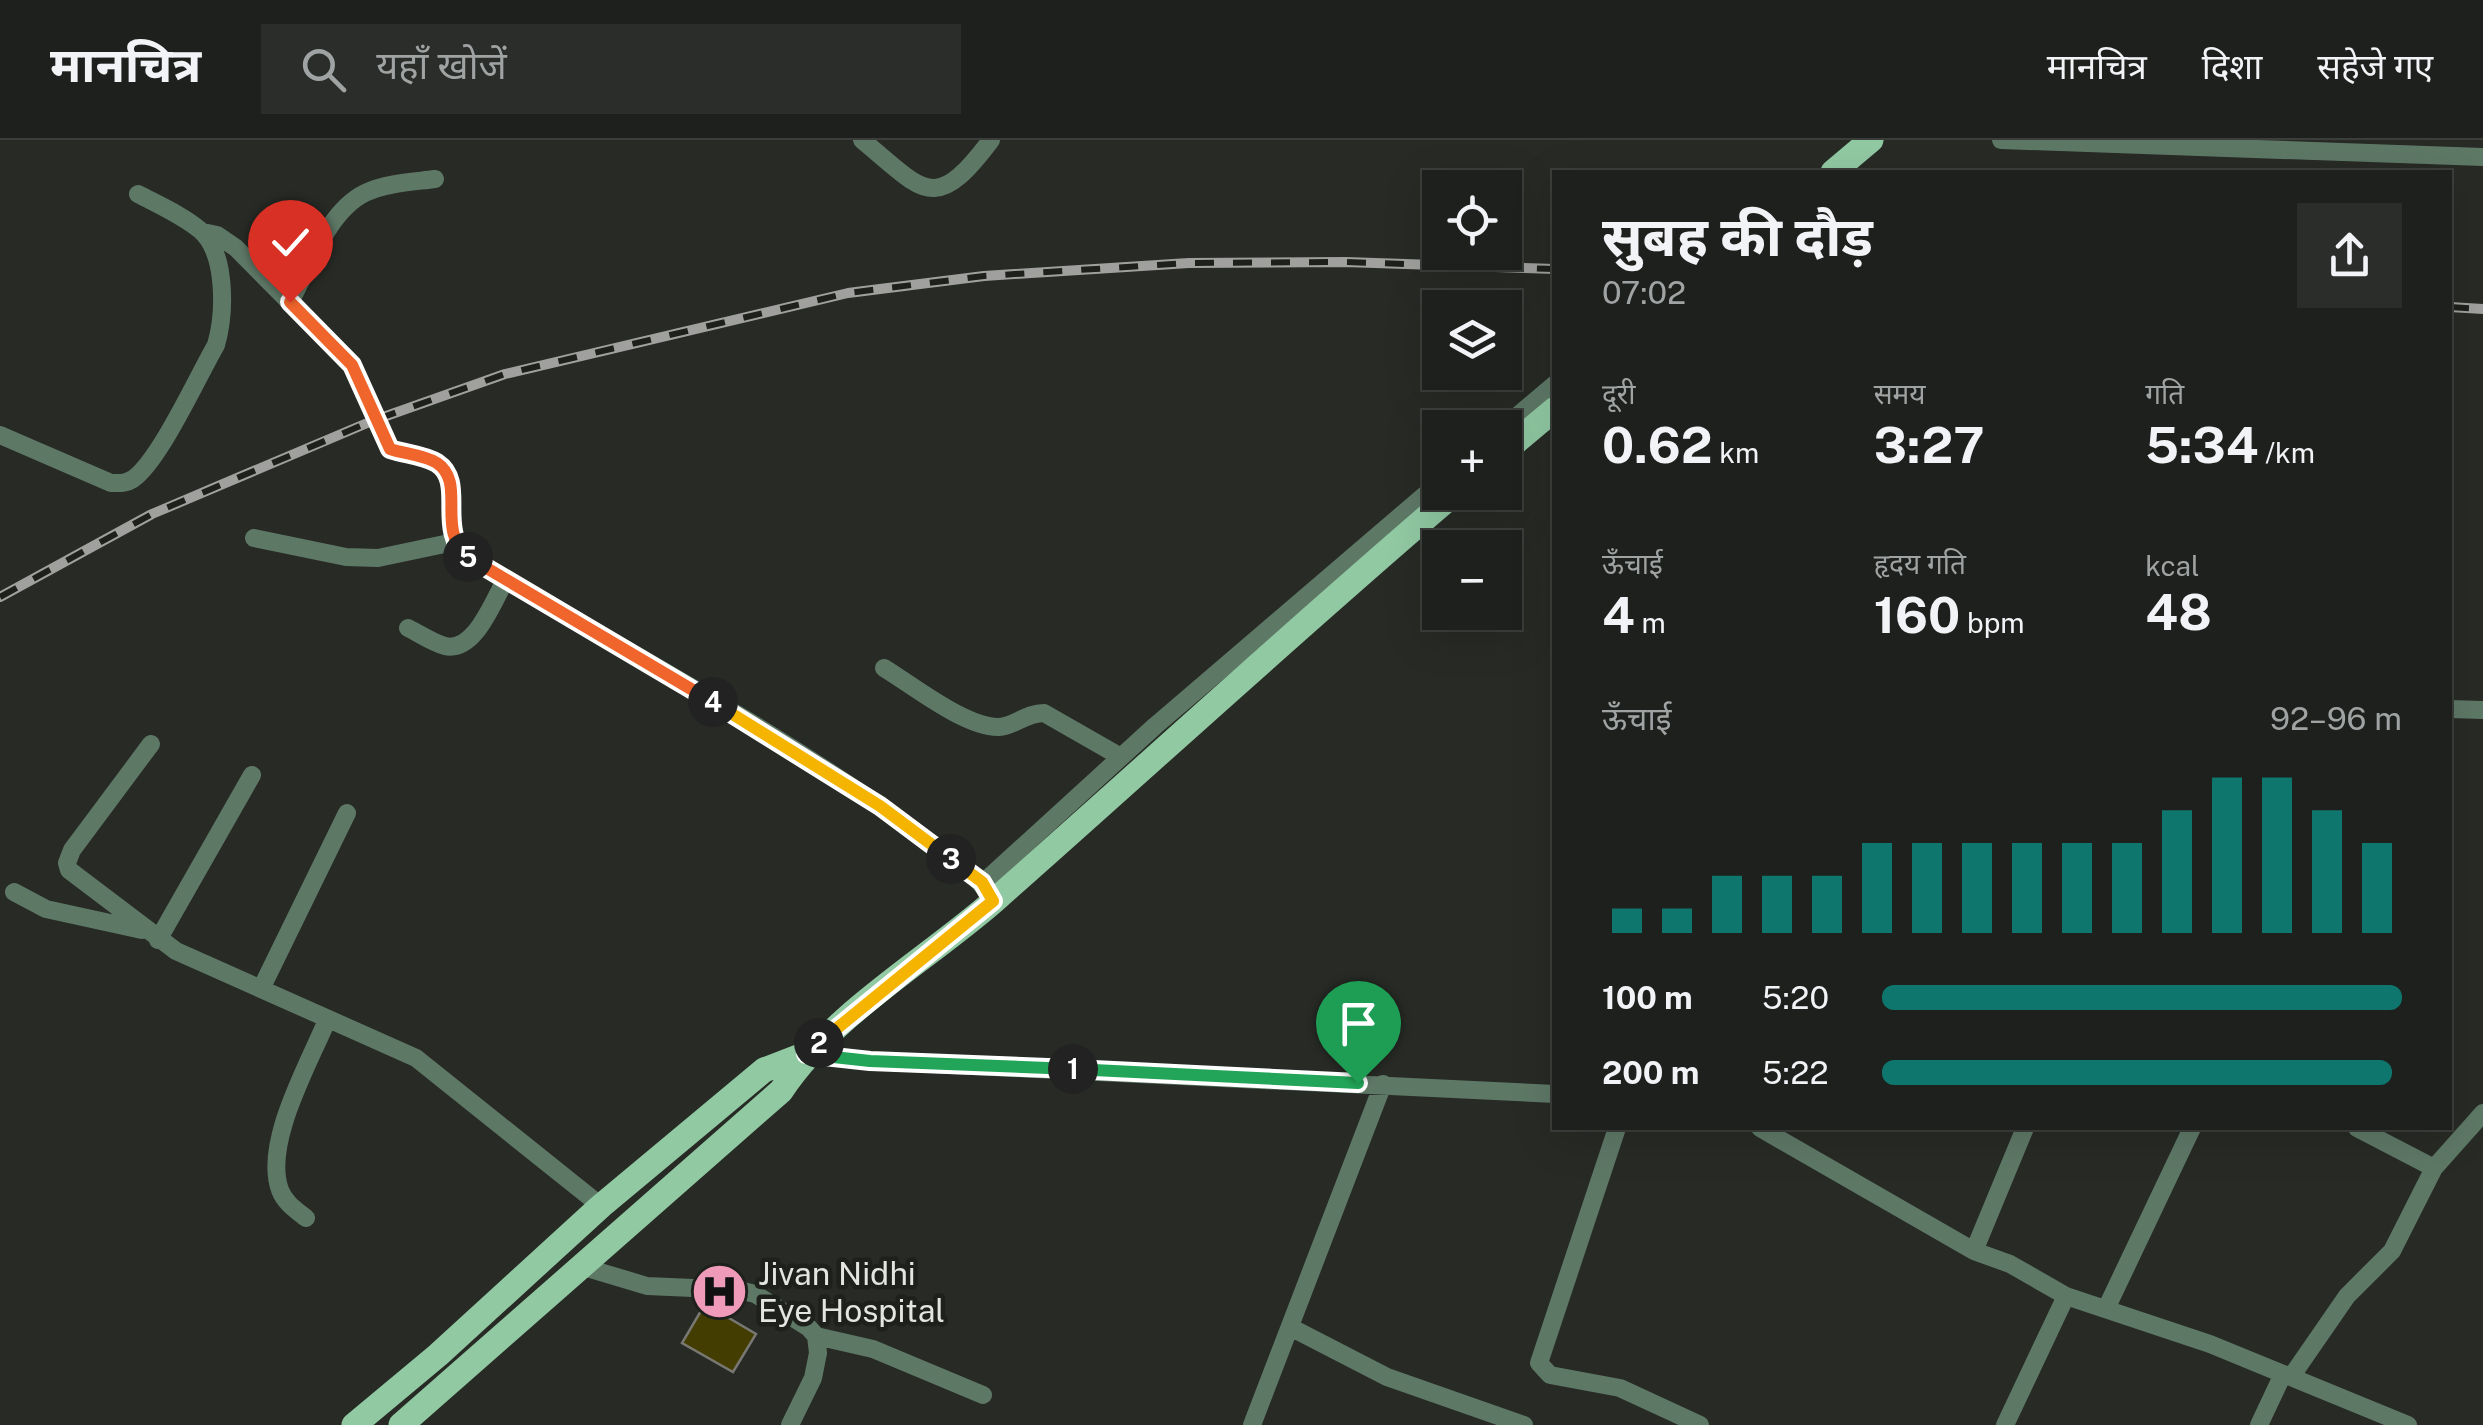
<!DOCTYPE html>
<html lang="hi">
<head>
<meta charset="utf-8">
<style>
	body { margin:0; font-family:"Public Sans","Noto Sans Devanagari",sans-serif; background:#2a2d29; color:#f1f3f6; height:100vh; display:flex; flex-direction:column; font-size:38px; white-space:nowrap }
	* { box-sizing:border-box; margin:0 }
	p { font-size:32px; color:#a0a3a3 }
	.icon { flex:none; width:55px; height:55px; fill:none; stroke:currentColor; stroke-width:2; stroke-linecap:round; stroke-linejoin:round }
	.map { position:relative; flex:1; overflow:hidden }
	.drawer { position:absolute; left:1552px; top:30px; width:900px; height:960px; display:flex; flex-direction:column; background:#1d201c; border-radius:0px; box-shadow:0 10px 40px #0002,0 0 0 2px #3b3e3b }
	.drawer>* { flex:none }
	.tools { position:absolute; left:1422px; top:30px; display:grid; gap:20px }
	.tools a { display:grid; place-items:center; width:100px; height:100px; border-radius:0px; background:#1d201c; box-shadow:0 10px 40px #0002,0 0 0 2px #3b3e3b; font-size:50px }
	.pin { position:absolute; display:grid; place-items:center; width:85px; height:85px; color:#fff; margin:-102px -42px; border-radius:50% 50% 50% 0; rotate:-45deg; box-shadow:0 0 10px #0007 }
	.pin .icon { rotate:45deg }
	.km { position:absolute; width:50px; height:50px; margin:-25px; border-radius:50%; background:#222; color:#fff; font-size:28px; line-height:50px; text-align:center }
	.round { display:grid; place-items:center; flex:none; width:105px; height:105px; border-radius:0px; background:#2a2d29 }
	.summary { display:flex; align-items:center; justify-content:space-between; height:170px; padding:0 50px }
	h1 { font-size:55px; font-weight:700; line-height:75px }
	.stats { display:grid; grid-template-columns:repeat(3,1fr); gap:15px; height:170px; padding:10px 50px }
	.stats div { display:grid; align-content:center }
	.stats b { font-size:50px; font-weight:700 }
	.stats small { font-size:28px; font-weight:400 }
	.stats p { font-size:28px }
	.chart { height:280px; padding:20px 50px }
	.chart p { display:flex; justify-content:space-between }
	.chart svg { width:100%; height:180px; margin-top:10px; stroke:#0f766e; stroke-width:6 }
	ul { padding:0 50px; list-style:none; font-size:32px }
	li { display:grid; grid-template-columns:160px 120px 1fr; align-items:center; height:75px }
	li i { height:25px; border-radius:12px; background:#0f766e }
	header { display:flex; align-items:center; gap:60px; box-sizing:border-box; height:140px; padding:0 50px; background:#1d201c; border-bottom:2px solid #3b3e3b }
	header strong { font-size:48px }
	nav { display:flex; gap:55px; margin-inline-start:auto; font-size:35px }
	.search { width:700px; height:90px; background:#2a2d29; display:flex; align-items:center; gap:25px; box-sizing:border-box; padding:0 35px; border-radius:0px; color:#a0a3a3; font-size:38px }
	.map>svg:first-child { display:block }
	.building { fill:#433d01; stroke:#787771; stroke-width:2.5 }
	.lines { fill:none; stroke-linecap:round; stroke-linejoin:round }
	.minor { stroke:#5e7866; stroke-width:18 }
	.primary { stroke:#91c9a3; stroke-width:25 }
	.rail-casing { stroke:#a0a19e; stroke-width:10 }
	.rail { stroke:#1e201c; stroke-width:6; stroke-dasharray:19; stroke-linecap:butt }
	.split-1-casing { stroke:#fff; stroke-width:20 }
	.split-2-casing { stroke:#fff; stroke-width:20 }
	.split-3-casing { stroke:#fff; stroke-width:20 }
	.split-4-casing { stroke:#fff; stroke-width:20 }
	.split-5-casing { stroke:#fff; stroke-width:20 }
	.split-6-casing { stroke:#fff; stroke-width:20 }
	.split-1 { stroke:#22a559; stroke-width:12 }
	.split-2 { stroke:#22a559; stroke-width:12 }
	.split-3 { stroke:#f5b400; stroke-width:12 }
	.split-4 { stroke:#f5b400; stroke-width:12 }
	.split-5 { stroke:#f0652b; stroke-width:12 }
	.split-6 { stroke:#f0652b; stroke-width:12 }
	.labels { text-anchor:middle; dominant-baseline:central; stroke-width:9; stroke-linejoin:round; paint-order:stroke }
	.poi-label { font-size:32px; fill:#e4e5e2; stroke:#1e201c; text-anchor:start }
</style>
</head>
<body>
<header>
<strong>मानचित्र</strong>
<div class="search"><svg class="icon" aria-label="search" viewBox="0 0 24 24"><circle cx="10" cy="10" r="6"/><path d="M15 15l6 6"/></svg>यहाँ खोजें</div>
<nav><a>मानचित्र</a><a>दिशा</a><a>सहेजे गए</a></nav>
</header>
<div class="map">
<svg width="2483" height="1285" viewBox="0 0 2483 1285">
	<rect width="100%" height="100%" fill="#272a25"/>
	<path class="building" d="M705 1164 756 1194 733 1232 682 1203Z"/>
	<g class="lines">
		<path class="minor" d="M862 0C924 51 934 76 991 0
			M2001 0 2483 17
			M203 92 217 95 236 108 352 225 390 309C405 314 425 315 437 324 463 341 439 382 464 414 613 506 773 586 914 691 942 712 976 730 993 761
			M290 162C309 127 328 71 365 53 386 43 412 42 435 39
			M1503 288 1555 244
			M0 295 111 343C120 343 125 344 133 339 160 320 198 236 216 205 225 174 227 113 200 90 182 75 159 65 138 54
			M254 398 346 417 378 418 454 402
			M408 488C420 494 433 503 445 506 475 513 493 461 506 439
			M884 528C912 545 966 588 999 587 1015 586 1026 573 1044 573L1121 617
			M2450 569 2483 570
			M151 604 72 710 67 723 69 730 176 811 416 918 601 1066
			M983 743 1155 586 1440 342
			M14 752 46 769 142 790
			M158 800 252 635
			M261 849 347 673
			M806 914 870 921 1555 954
			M1617 988 1539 1223 1550 1235 1620 1248 1700 1285
			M1760 988 1974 1111 2010 1124 2066 1156 2210 1204 2408 1285
			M2357 988 2434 1028
			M306 1078C296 1070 285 1063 280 1050 263 1003 309 924 327 880
			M1974 1111 2025 988
			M580 1126 647 1146 739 1150 755 1154 809 1188 816 1196 818 1213 813 1238 790 1285
			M2106 1169 2192 988
			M1290 1187 1387 1237 1524 1285
			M816 1196 873 1209 983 1255
			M2291 1237 2347 1156 2392 1111 2434 1028 2483 973
			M1252 1285 1383 944
			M2005 1285 2066 1156
			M2259 1285 2283 1234"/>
		<path class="primary" d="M1833 32 1871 0
			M1505 311 1555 269
			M354 1285 438 1215 601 1066 764 930 806 914
			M401 1285 781 951C834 872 924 822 995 760 1149 624 1300 485 1456 352"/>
		<defs>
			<path id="rail" d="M2450 167 2483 169
				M0 457 152 374 372 281 505 234 848 153 984 136 1189 123 1345 122 1555 129"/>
		</defs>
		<use href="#rail" class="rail-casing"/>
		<use href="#rail" class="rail"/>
	</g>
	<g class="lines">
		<defs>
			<path id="split-1" d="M1073 929 1358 943"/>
			<path id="split-2" d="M819 903 806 914 870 921 1073 929"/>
			<path id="split-3" d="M819 903 993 761 982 742 951 719"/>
			<path id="split-4" d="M713 562 880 666 951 719"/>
			<path id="split-5" d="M468 417 713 562"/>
			<path id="split-6" d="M290 162 352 225 390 309C405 314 424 315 437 323 467 343 435 389 468 417"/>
		</defs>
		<use href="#split-1" class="split-1-casing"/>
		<use href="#split-2" class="split-2-casing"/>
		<use href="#split-3" class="split-3-casing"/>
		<use href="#split-4" class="split-4-casing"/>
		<use href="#split-5" class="split-5-casing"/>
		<use href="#split-6" class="split-6-casing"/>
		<use href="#split-1" class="split-1"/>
		<use href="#split-2" class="split-2"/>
		<use href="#split-3" class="split-3"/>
		<use href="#split-4" class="split-4"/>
		<use href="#split-5" class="split-5"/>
		<use href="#split-6" class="split-6"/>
	</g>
	<defs>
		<symbol id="hospital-disc" viewBox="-11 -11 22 22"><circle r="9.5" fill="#ef9ab8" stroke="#1e201c"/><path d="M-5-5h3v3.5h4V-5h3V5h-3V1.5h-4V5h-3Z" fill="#111"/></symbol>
	</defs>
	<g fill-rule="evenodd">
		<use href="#hospital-disc" x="688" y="1120" width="63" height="63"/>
	</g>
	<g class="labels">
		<g class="poi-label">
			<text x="758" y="1133">Jivan Nidhi<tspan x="758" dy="37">Eye Hospital</tspan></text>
		</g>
	</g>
</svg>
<div class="tools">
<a><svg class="icon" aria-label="locate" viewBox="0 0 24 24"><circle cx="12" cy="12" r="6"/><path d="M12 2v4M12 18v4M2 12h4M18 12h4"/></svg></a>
<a><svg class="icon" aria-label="layers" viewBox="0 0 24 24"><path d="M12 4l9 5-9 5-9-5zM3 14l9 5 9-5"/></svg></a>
<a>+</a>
<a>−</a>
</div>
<div class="pin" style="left:1358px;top:943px;background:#1e9e55"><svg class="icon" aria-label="arrive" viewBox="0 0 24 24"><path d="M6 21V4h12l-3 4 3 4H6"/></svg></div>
<div class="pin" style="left:290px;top:162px;background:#d93025"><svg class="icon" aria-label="check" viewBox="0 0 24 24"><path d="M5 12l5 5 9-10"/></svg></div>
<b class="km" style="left:1073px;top:929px">1</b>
<b class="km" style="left:819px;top:903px">2</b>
<b class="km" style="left:951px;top:719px">3</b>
<b class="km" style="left:713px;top:562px">4</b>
<b class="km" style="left:468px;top:417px">5</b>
<section class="drawer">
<div class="summary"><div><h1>सुबह की दौड़</h1><p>07:02</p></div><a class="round"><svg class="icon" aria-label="share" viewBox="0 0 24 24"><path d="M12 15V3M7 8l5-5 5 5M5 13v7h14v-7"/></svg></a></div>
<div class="stats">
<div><p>दूरी</p><b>0.62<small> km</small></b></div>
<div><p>समय</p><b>3:27</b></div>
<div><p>गति</p><b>5:34<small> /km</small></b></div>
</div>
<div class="stats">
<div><p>ऊँचाई</p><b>4<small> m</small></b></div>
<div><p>हृदय गति</p><b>160<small> bpm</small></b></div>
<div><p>kcal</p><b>48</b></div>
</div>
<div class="chart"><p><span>ऊँचाई</span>92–96 m</p>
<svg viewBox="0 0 160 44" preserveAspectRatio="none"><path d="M5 44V38M15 44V38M25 44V30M35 44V30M45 44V30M55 44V22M65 44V22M75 44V22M85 44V22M95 44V22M105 44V22M115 44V14M125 44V6M135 44V6M145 44V14M155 44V22"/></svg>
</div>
<ul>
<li><b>100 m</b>5:20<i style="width:100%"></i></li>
<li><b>200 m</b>5:22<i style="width:98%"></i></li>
</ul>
</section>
</div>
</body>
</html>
